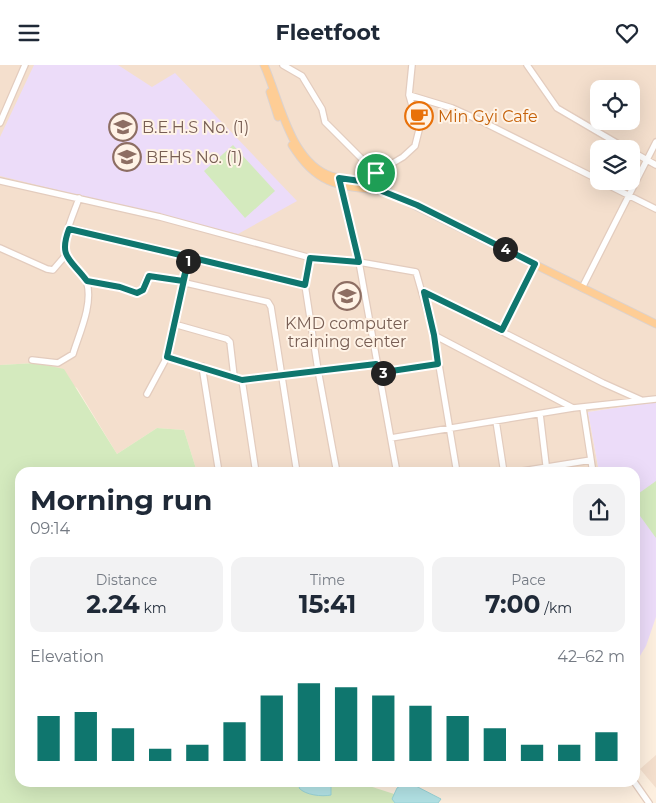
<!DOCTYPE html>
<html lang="en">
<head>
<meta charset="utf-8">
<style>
	body { margin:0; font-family:Montserrat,sans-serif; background:#f2f2f3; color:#1f2937; height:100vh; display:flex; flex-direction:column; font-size:19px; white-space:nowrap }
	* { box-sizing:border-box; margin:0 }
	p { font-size:16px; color:#747a83 }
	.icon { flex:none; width:28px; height:28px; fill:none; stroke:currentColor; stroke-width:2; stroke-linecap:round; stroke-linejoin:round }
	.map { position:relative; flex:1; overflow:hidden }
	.drawer { position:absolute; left:15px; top:402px; width:625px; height:320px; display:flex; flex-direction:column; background:#fff; border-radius:15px; box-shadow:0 5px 20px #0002 }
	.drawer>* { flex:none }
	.controls { position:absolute; left:590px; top:15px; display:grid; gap:10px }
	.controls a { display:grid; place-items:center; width:50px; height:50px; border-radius:10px; background:#fff; box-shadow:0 5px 20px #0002; font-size:25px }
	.pin { position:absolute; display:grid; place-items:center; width:42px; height:42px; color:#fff; margin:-21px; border:2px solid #fff; border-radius:50%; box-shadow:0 1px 5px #0007 }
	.km { position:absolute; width:25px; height:25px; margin:-12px; border-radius:50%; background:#222; color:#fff; font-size:14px; line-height:25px; text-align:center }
	.round { display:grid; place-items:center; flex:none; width:52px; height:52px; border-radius:15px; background:#f2f2f3 }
	.head { display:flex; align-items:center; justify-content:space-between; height:85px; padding:0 15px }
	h1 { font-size:28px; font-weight:700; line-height:38px }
	.metrics { display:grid; grid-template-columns:repeat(3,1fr); gap:8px; height:85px; padding:5px 15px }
	.metrics div { display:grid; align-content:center; border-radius:12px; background:#f2f2f3; text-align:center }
	.metrics b { font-size:25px; font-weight:700 }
	.metrics small { font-size:14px; font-weight:400 }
	.metrics p { font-size:14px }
	.chart { height:140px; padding:10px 15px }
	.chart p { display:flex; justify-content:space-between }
	.chart svg { width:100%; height:90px; margin-top:5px; stroke:#0f766e; stroke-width:6 }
	header { display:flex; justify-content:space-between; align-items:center; height:65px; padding:0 15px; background:#fff; font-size:22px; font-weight:700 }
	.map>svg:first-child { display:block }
	.residential { fill:#f4dfcd; fill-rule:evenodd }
	.education { fill:#ecdcf9 }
	.green { fill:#d4eabe }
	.water { fill:#b3e3e6; stroke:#99d4d8 }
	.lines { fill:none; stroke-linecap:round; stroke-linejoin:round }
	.minor-casing { stroke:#e3ccbe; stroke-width:8 }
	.major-casing { stroke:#dbd2cf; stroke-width:9 }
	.minor { stroke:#fff; stroke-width:5.5 }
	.major { stroke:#fecd95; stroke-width:7 }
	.route-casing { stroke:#fff; stroke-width:10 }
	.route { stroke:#0f766e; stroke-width:6 }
	.labels { text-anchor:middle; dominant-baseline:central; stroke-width:4; stroke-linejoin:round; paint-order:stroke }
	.food-label { font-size:16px; fill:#c56008; stroke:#fff3e6; text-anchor:start }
	.education-label { font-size:16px; fill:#785e54; stroke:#fff3e6; text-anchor:start }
</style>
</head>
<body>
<header><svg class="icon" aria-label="menu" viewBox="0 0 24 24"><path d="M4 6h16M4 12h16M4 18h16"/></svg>Fleetfoot<svg class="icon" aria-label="heart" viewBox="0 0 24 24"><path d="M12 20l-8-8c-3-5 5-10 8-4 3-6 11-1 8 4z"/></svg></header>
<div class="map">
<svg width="656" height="738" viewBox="0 0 656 738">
	<rect width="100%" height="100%" fill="#fdefdf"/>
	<path class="residential" d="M0 0H656V337L588 347 599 407H197L184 365 157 363 117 389 77 323 36 298 0 300ZM599 24H631V56H599ZM599 84H631V116H599Z
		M656 690V723L640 704Z"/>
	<path class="education" d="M34 0H118L152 22 175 8 297 136 238 169 0 111V72Z
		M656 337V552L646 581 635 599V408L599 407 588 347Z"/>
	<path class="green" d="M233 80 275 126 245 153 204 106Z
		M36 298 64 304 117 389 157 363 184 365 197 407 20 408V718H360L422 738H0V300Z
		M656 416V473L635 444V431Z"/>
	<path class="water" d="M302 718H331V730C322 732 305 730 299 723Z
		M405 718H410L441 734 438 738H395L392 734 397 723Z"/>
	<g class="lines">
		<defs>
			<path id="minor" d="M283 0 302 11 322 44 325 57 376 108 403 92 415 81 419 65 409 30 412 0
				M527 0 557 43 627 84
				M409 30 452 43 481 56 599 115
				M0 58 25 0
				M631 86 656 100
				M0 116 160 152 311 193 359 197 416 207 434 270 457 408
				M360 116 376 108 382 126
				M600 116 656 144
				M340 117 359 197 397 408
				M69 163 305 220 318 305 337 408
				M0 183 47 204 53 205 65 191
				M87 216 141 227 147 212 151 210 268 237 271 242 297 408
				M305 220 311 193
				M582 223 656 77
				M424 227 603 318 641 335
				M174 259 227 274 230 277 234 311
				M502 265 535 199
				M434 270 573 343
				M167 292 242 315 377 299
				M32 295 58 298 73 289C79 269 93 240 87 218 84 207 72 201 66 191 59 179 75 146 79 133
				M202 301 219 408
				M379 308 438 299
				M242 315 256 408
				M147 329 167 292 189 192
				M583 343 593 408
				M540 349 547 408
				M496 356 504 408
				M391 373 573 343 656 334
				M510 408 591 395
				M635 718 649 738"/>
			<path id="major" d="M264 0C279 33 289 92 326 109 339 115 354 114 367 117L656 259
				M270 27 278 52
				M292 80C316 119 336 121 379 125"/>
		</defs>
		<use href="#minor" class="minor-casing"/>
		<use href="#major" class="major-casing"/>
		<use href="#minor" class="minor"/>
		<use href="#major" class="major"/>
	</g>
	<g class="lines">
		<defs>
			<path id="route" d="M376 108 360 116 339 113 359 197 310 193 305 220 189 192 183 216 149 211 143 225 137 228 120 222 87 216C71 194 58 193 69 164L189 192 167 292 242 315 376 299 378 308 438 299 434 270 424 227 502 265 535 199 417 140 382 126 376 108"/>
		</defs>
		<use href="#route" class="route-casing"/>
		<use href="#route" class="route"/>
	</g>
	<defs>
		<symbol id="cafe-ring" viewBox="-11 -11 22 22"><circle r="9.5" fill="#fff3e6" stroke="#e8710a" stroke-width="1.5"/><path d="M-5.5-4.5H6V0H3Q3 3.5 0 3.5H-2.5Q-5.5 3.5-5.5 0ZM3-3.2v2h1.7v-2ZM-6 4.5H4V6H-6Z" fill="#e8710a"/></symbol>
		<symbol id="school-ring" viewBox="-11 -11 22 22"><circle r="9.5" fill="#fff3e6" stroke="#8d6e63" stroke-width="1.5"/><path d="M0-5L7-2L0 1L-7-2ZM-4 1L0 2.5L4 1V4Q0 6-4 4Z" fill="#8d6e63"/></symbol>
	</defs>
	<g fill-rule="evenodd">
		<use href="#cafe-ring" x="403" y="35" width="32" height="32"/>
		<use href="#school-ring" x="107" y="46" width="32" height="32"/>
		<use href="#school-ring" x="111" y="76" width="32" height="32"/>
		<use href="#school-ring" x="331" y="215" width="32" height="32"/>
	</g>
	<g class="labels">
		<g class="food-label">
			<text x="438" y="51">Min Gyi Cafe</text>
		</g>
		<g class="education-label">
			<text x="142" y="62">B.E.H.S No. (1)</text>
			<text x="146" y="92">BEHS No. (1)</text>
			<text x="347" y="258" text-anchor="middle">KMD computer<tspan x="347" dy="18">training center</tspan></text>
		</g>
	</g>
</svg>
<div class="controls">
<a><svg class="icon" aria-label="locate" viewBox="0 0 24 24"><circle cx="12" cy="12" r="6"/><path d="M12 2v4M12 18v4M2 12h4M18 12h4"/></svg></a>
<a><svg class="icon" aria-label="layers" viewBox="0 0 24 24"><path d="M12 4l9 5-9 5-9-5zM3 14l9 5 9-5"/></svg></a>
</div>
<div class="pin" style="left:376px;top:108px;background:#1e9e55"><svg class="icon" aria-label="arrive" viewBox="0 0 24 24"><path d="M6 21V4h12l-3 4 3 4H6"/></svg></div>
<b class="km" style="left:188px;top:196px">1</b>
<b class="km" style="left:383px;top:308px">3</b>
<b class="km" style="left:505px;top:184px">4</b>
<section class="drawer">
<div class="head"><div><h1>Morning run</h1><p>09:14</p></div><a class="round"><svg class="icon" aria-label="share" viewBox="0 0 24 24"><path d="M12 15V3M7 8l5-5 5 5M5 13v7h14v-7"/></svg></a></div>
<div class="metrics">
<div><p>Distance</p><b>2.24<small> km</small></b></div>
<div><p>Time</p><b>15:41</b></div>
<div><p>Pace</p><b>7:00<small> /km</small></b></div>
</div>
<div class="chart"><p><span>Elevation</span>42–62 m</p>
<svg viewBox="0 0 160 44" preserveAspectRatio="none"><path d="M5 44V22M15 44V20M25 44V28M35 44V38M45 44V36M55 44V25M65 44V12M75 44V6M85 44V8M95 44V12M105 44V17M115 44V22M125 44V28M135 44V36M145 44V36M155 44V30"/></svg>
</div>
</section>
</div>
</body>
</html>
